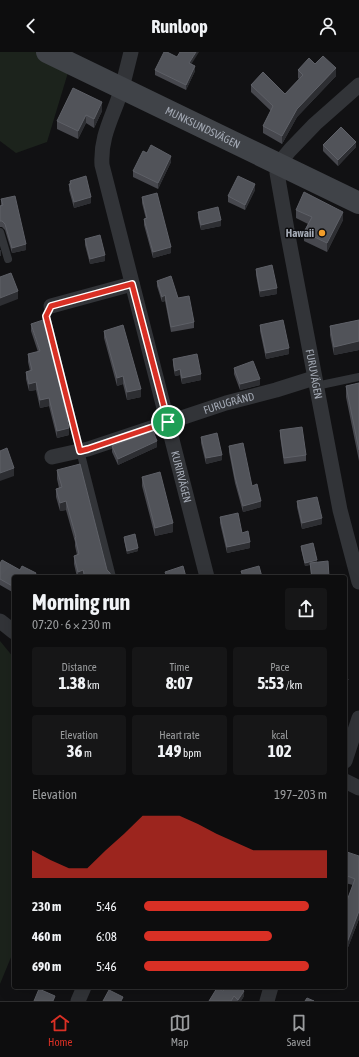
<!DOCTYPE html>
<html lang="en">
<head>
<meta charset="utf-8">
<style>
	body { margin:0; font-family:"Asap Condensed",sans-serif; background:#161617; color:#f1f3f6; height:100vh; display:flex; flex-direction:column; font-size:15px; white-space:nowrap }
	* { box-sizing:border-box; margin:0 }
	p { font-size:13px; color:#9a9c9e }
	.icon { flex:none; width:22px; height:22px; fill:none; stroke:currentColor; stroke-width:2; stroke-linecap:round; stroke-linejoin:round }
	.map { position:relative; flex:1; overflow:hidden }
	.drawer { position:absolute; left:12px; top:523px; width:335px; height:414px; display:flex; flex-direction:column; background:#0d0d0e; border-radius:4px; box-shadow:0 4px 16px #0002,0 0 0 1px #2d2d2e }
	.drawer>* { flex:none }
	.pin { position:absolute; display:grid; place-items:center; width:34px; height:34px; color:#fff; margin:-17px; border:2px solid #fff; border-radius:50%; box-shadow:0 1px 4px #0007 }
	.round { display:grid; place-items:center; flex:none; width:42px; height:42px; border-radius:4px; background:#161617 }
	.overview { display:flex; align-items:center; justify-content:space-between; height:68px; padding:0 20px }
	h1 { font-size:22px; font-weight:700; line-height:30px }
	.metrics { display:grid; grid-template-columns:repeat(3,1fr); gap:6px; height:68px; padding:4px 20px }
	.metrics div { display:grid; align-content:center; border-radius:4px; background:#161617; text-align:center }
	.metrics b { font-size:17px; font-weight:700 }
	.metrics small { font-size:11px; font-weight:400 }
	.metrics p { font-size:11px }
	.chart { height:112px; padding:8px 20px }
	.chart p { display:flex; justify-content:space-between }
	.chart svg { width:100%; height:72px; margin-top:4px; fill:#d93025; opacity:.7 }
	ul { padding:0 20px; list-style:none; font-size:13px }
	li { display:grid; grid-template-columns:64px 48px 1fr; align-items:center; height:30px }
	li i { height:10px; border-radius:5px; background:#d93025 }
	header { display:flex; justify-content:space-between; align-items:center; height:52px; padding:0 20px; background:#0d0d0e; font-size:18px; font-weight:700 }
	.tabs { display:flex; justify-content:space-around; align-items:center; height:56px; border-top:1px solid #2d2d2e; background:#0d0d0e; font-size:11px; color:#9a9c9e }
	.tabs a { display:grid; justify-items:center; gap:2px }
	.tabs .active { color:#d93025 }
	.map>svg:first-child { display:block }
	.green { fill:#1c231c }
	.lines { fill:none; stroke-linecap:round; stroke-linejoin:round }
	.lane { stroke:#323438; stroke-width:8 }
	.street { stroke:#323438; stroke-width:15 }
	.secondary { stroke:#404348; stroke-width:22 }
	.wall { fill:#47484e }
	.shaded-wall { fill:#2d2e32 }
	.building { fill:#515359; stroke:#5e6067 }
	.route-casing { stroke:#fff; stroke-width:8 }
	.route { stroke:#d93025; stroke-width:5 }
	.poi-dot { fill:#f29d2a; stroke:#0c0c0e; stroke-width:1.5 }
	.labels { text-anchor:middle; dominant-baseline:central; stroke-width:3; stroke-linejoin:round; paint-order:stroke }
	.street-label { font-size:11px; fill:#a3a9b4; stroke:#0c0c0e }
	.poi-label { font-size:11px; font-weight:bold; fill:#a3a9b4; stroke:#0c0c0e; text-anchor:end }
</style>
</head>
<body>
<header><svg class="icon" aria-label="back" viewBox="0 0 24 24"><path d="M15 5l-7 7 7 7"/></svg>Runloop<svg class="icon" aria-label="person" viewBox="0 0 24 24"><circle cx="12" cy="8" r="4"/><path d="M4 21q1-7 8-7t8 7"/></svg></header>
<div class="map">
<svg width="359" height="949" viewBox="0 0 359 949">
	<rect width="100%" height="100%" fill="#111113"/>
	<path class="green" d="M0 0H65L73 4 47 90 16 101 0 89Z
		M0 589 14 606V898L0 932Z"/>
	<g class="lines">
		<path class="lane" d="M0 180 8 207
			M51 254 46 264 112 525
			M316 334 359 325"/>
		<g class="street">
			<path id="s1" d="M131 0C128 12 125 24 122 36 114 63 100 83 102 113L207 525"/>
			<path id="s2" d="M359 33 315 72 290 98 285 104 277 121 289 189 340 458 359 530"/>
			<path d="M51 254 132 232"/>
			<path id="s3" d="M52 405 88 397 226 351 276 338 314 326"/>
			<path d="M0 569 14 580"/>
			<path d="M345 709 359 666"/>
			<path d="M345 729 359 736"/>
			<path d="M78 949 84 935"/>
			<path d="M267 949 271 935"/>
		</g>
		<path class="secondary" id="s4" d="M47 0 359 151"/>
	</g>
	<path class="wall" d="M177 5 192 12 195 19 186 38 155 23V18Z
		M315 12 336 24 297 65 282 92 263 81V74L271 59 251 40V33L285 42 299 27 298 26V18Z
		M102 59 94 76 86 71 78 87 57 77V69Z
		M323 93 356 95 338 114 323 99Z
		M147 101 171 110 158 137 133 125V119Z
		M70 129 91 151 74 156 69 138Z
		M255 138 245 158 228 150V144Z
		M142 145 171 201 153 206 144 173V167H146L142 151Z
		M1 147 26 198 12 201 5 178 2 175H0V154L1 153Z
		M296 158 343 168 327 200 304 189V180L308 172 296 166Z
		M198 160 221 174 201 178 198 166Z
		M85 187 105 209 90 212 85 193Z
		M256 217 277 242 260 245 256 223Z
		M157 229 194 270V276L171 280 165 249 162 250 157 234Z
		M359 268V298L334 303 330 283V274Z
		M31 272 69 383 57 386 49 354 40 356 36 338 29 339 26 327V320L30 319 28 310V302L38 300 31 279Z
		M260 273 289 302 266 307 260 279Z
		M104 279 141 345 127 348 123 332 117 334 104 286Z
		M173 307 201 328 182 332 180 323 175 324 173 313Z
		M234 316 260 333 240 338 234 322Z
		M359 331V409L346 345V334Z
		M280 378 306 403V409L284 412 280 384Z
		M201 385 222 408 206 412 201 391Z
		M112 394 157 395 118 413 112 400Z
		M229 394 252 434 261 455 243 460 235 431 229 400Z
		M57 418 107 518 111 525H77L74 512V504L77 503 75 494V490L66 458 60 459 56 445V437L59 436 57 427Z
		M142 425 173 480 155 484 142 434Z
		M297 449 322 472 302 477 297 455Z
		M220 465 242 481 250 496 227 501 220 471Z
		M124 485 138 499 127 502 124 488Z
		M301 494 317 511 329 525H311L310 513 305 514 301 497Z
		M0 511 20 518 36 525H14V541L0 533Z
		M359 804V867L345 903V854L353 833 345 831V806Z
		M223 939 244 944 241 949H209Z"/>
	<path class="shaded-wall" d="M196 0H199L189 16V11Z
		M195 14V19L186 38V33Z
		M336 16V24L297 65 282 92V84L297 57Z
		M102 50V59L94 76V67Z
		M86 63V71L78 87V79Z
		M356 90V95L338 114V108Z
		M171 104V110L158 137V131Z
		M255 132V138L245 158V153Z
		M91 145V151L74 156V150Z
		M343 160V168L327 200V191Z
		M221 168V174L201 178V173Z
		M26 192V198L12 201V196Z
		M171 195V201L153 206V200Z
		M0 198H1V204H0Z
		M105 203V209L90 212V207Z
		M277 236V242L260 245V239Z
		M18 239V247L0 254V246Z
		M165 243V249L162 250V245Z
		M359 289V298L334 303V295Z
		M289 296V302L266 307V301Z
		M180 317V323L175 324V319Z
		M201 322V328L182 332V326Z
		M123 324V332L117 334V326Z
		M260 327V333L240 338V332Z
		M36 330V338L29 339V332Z
		M141 337V345L127 348V340Z
		M49 346V354L40 356V348Z
		M69 376V383L57 386V379Z
		M157 389V395L118 413V407Z
		M222 403V408L206 412V406Z
		M14 416V424L0 429V421Z
		M66 449V458L60 459V451Z
		M261 449V455L243 460V454Z
		M322 466V472L302 477V471Z
		M173 471V480L155 484V476Z
		M250 490V496L227 501V495Z
		M138 496V499L127 502V499Z
		M317 508V511L305 514V511Z
		M83 518V525H78V520Z
		M348 627V632L345 641V635Z
		M359 859V867L345 903V896Z
		M244 939V944L241 949H238V948Z"/>
	<path class="building" d="M164 0H167L177 5 180 0H196L189 11 195 14 186 33 155 18Z
		M323 4 336 16 297 57 282 84 263 74 273 54 251 33 263 20 285 42 303 23 298 18 309 6 315 12Z
		M73 36 102 50 94 67 86 63 78 79 57 69Z
		M341 75 356 90 338 108 323 93Z
		M151 93 171 104 158 131 133 119 143 99 147 101Z
		M86 124 91 145 74 150 69 132H71L70 129Z
		M238 124 255 132 245 153 228 144Z
		M304 140 343 160 327 191 304 180 312 165 296 158Z
		M157 141 171 195 153 200 144 167 147 166 142 145Z
		M15 144 26 192 12 196 5 172 2 169H0V154L3 153 1 147Z
		M218 155 221 168 201 173 198 160Z
		M100 183 105 203 90 207 85 187Z
		M272 213 277 236 260 239 256 217Z
		M11 221 18 239 0 246V225Z
		M171 224 178 246 189 244 194 270 171 275 165 243 162 245 157 229Z
		M43 268 62 343 69 376 57 379 49 346 40 348 36 330 29 332 26 320 32 318 28 302 40 299 31 272Z
		M283 268 289 296 266 301 260 273Z
		M359 268V289L334 295 330 274Z
		M123 273 141 337 127 340 123 324 117 326 104 279Z
		M197 302 201 322 182 326 180 317 175 319 173 307Z
		M253 309 260 327 240 332 234 316Z
		M359 331V398L346 334Z
		M302 375 306 403 284 406 280 378Z
		M153 379 157 389 118 407 112 394Z
		M217 381 222 403 206 406 201 385Z
		M243 391 252 434 257 432 261 449 243 454 235 425 229 394Z
		M7 396 14 416 0 421V399Z
		M80 412 107 518 110 521 111 525H85L83 518 78 520 74 504 79 502 75 486 76 485 66 449 60 451 56 437 62 435 57 418Z
		M160 420 173 471 155 476 142 425Z
		M317 445 322 466 302 471 297 449Z
		M238 461 242 481 248 479 250 490 227 495 220 465Z
		M135 482 138 496 127 499 124 485Z
		M313 491 317 508 305 511 301 494Z
		M2 508 20 518 22 514 36 521 34 525H14V535L0 527V511Z
		M328 509 329 525H312L310 511Z
		M183 514 186 525H167L165 520Z
		M259 514 262 525H243L241 519Z
		M345 626 348 627 345 635Z
		M347 800 359 804V859L345 896V854L355 827 345 823V806Z
		M226 935H239L244 939 238 948 234 944 231 949H209L217 936 223 939Z
		M39 937 55 944 53 949H34Z
		M109 938 123 945 121 949H103Z
		M307 946 314 949H305Z"/>
	<g class="lines">
		<defs>
			<path id="route" d="M132 232 168 370 88 397 80 399 46 264 51 254Z"/>
		</defs>
		<use href="#route" class="route-casing"/>
		<use href="#route" class="route"/>
	</g>
	<circle class="poi-dot" cx="322" cy="181" r="4"/>
	<g class="labels">
		<g class="street-label">
			<text stroke="none"><textPath href="#s4" startOffset="173">MUNKSUNDSVÄGEN</textPath></text>
			<text stroke="none"><textPath href="#s2" startOffset="326">FURUVÄGEN</textPath></text>
			<text stroke="none"><textPath href="#s3" startOffset="185">FURUGRÄND</textPath></text>
			<text stroke="none"><textPath href="#s1" startOffset="439">KURIRVÄGEN</textPath></text>
		</g>
		<g class="poi-label">
			<text x="314" y="181">Hawaii</text>
		</g>
	</g>
</svg>
<div class="pin" style="left:168px;top:370px;background:#1e9e55"><svg class="icon" aria-label="arrive" viewBox="0 0 24 24"><path d="M6 21V4h12l-3 4 3 4H6"/></svg></div>
<section class="drawer">
<div class="overview"><div><h1>Morning run</h1><p>07:20 · 6 × 230 m</p></div><a class="round"><svg class="icon" aria-label="share" viewBox="0 0 24 24"><path d="M12 15V3M7 8l5-5 5 5M5 13v7h14v-7"/></svg></a></div>
<div class="metrics">
<div><p>Distance</p><b>1.38<small> km</small></b></div>
<div><p>Time</p><b>8:07</b></div>
<div><p>Pace</p><b>5:53<small> /km</small></b></div>
</div>
<div class="metrics">
<div><p>Elevation</p><b>36<small> m</small></b></div>
<div><p>Heart rate</p><b>149<small> bpm</small></b></div>
<div><p>kcal</p><b>102</b></div>
</div>
<div class="chart"><p><span>Elevation</span>197–203 m</p>
<svg viewBox="0 0 160 44" preserveAspectRatio="none"><path d="M0 44V27L10 33L20 38L30 38L40 27L50 17L60 6L70 6L80 6L90 11L100 17L110 22L120 27L130 27L140 27L150 27L160 27V44z"/></svg>
</div>
<ul>
<li><b>230 m</b>5:46<i style="width:90%"></i></li>
<li><b>460 m</b>6:08<i style="width:70%"></i></li>
<li><b>690 m</b>5:46<i style="width:90%"></i></li>
</ul>
</section>
</div>
<nav class="tabs">
<a class="active"><svg class="icon" aria-label="home" viewBox="0 0 24 24"><path d="M3 11l9-7 9 7M6 9v11h12V9"/></svg>Home</a>
<a><svg class="icon" aria-label="map" viewBox="0 0 24 24"><path d="M3 6l6-2 6 2 6-2v14l-6 2-6-2-6 2zM9 4v14M15 6v14"/></svg>Map</a>
<a><svg class="icon" aria-label="saved" viewBox="0 0 24 24"><path d="M7 4h10v16l-5-4-5 4z"/></svg>Saved</a>
</nav>
</body>
</html>
